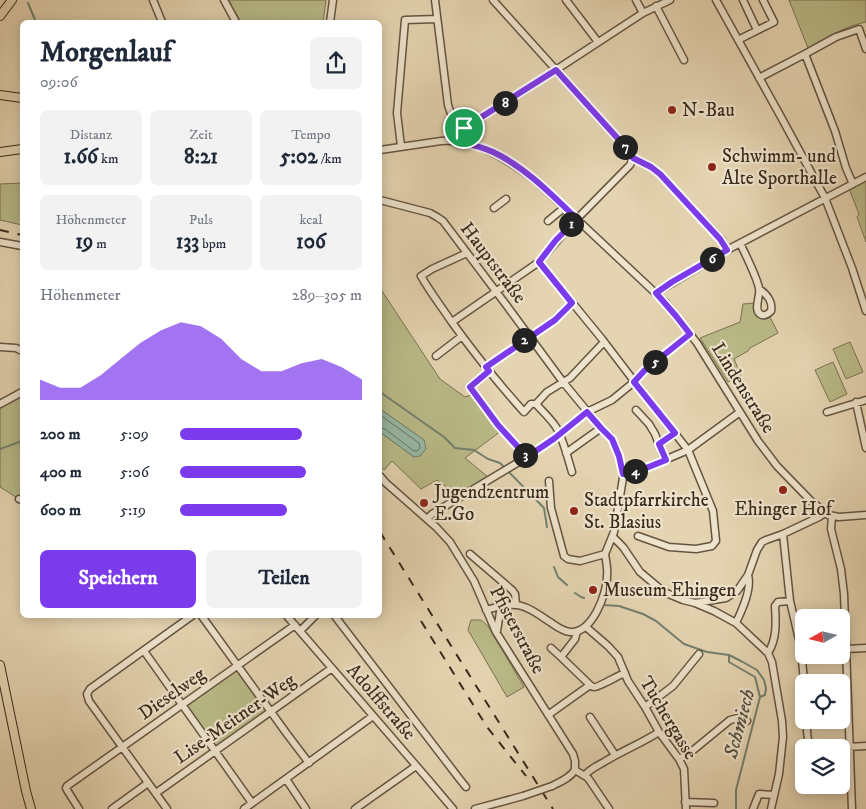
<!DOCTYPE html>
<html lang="de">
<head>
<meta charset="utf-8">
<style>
	body { margin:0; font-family:"IM FELL DW Pica",serif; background:#f2f2f3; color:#1f2937; height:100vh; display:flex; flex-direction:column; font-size:19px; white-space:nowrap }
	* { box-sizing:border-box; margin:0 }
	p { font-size:16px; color:#747a83 }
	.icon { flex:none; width:28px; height:28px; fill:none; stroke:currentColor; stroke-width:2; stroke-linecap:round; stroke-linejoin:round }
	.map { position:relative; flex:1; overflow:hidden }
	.details { position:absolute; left:20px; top:20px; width:362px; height:598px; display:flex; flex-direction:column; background:#fff; border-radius:8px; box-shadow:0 2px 12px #0003 }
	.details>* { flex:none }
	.needle { width:32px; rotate:262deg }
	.controls { position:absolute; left:795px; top:609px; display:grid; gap:10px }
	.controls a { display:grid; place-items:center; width:55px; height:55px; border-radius:8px; background:#fff; box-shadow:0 2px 12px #0003; font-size:25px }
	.pin { position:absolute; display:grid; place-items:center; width:42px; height:42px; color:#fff; margin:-21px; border:2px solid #fff; border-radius:50%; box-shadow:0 1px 5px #0007 }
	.km { position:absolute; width:25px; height:25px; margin:-12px; border-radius:50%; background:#222; color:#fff; font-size:14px; line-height:25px; text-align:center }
	.round { display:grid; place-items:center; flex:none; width:52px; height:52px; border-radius:8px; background:#f2f2f3 }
	.summary { display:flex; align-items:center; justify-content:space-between; height:85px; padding:0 20px }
	h1 { font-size:28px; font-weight:700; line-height:38px }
	.metrics { display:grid; grid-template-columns:repeat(3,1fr); gap:8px; height:85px; padding:5px 20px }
	.metrics div { display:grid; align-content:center; border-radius:8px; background:#f2f2f3; text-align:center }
	.metrics b { font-size:21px; font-weight:700 }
	.metrics small { font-size:14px; font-weight:400 }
	.metrics p { font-size:14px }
	.chart { height:140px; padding:10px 20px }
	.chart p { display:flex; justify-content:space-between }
	.chart svg { width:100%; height:90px; margin-top:5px; fill:#7c3aed; opacity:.7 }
	.action { display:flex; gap:10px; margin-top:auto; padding:10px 20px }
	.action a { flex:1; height:58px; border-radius:8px; background:#7c3aed; color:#fff; font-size:20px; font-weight:700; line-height:58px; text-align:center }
	.action a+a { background:#f2f2f3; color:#1f2937 }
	ul { padding:0 20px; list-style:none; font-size:16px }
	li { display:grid; grid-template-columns:80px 60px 1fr; align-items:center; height:38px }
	li i { height:12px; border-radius:6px; background:#7c3aed }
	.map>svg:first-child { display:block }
	.green { fill:#b9bb88; stroke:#7a7252 }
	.water { fill:#97b9a7; stroke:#72806f }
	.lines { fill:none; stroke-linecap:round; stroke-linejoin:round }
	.shore { stroke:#687262; stroke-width:1 }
	.stream { stroke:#72806f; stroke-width:2 }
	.minor-casing { stroke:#655441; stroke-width:9 }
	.major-casing { stroke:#3a2a1c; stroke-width:10 }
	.minor { stroke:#eee3cc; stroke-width:6 }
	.major { stroke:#e5d4b1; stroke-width:8 }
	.rail { stroke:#3a2a1c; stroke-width:2; stroke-dasharray:9 9; stroke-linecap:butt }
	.minor-bridge-casing { stroke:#655441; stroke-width:9; stroke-linecap:butt }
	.minor-bridge { stroke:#eee3cc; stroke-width:6 }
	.route-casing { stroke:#fff; stroke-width:10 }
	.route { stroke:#7c3aed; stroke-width:6 }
	.poi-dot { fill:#8f2418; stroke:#eee3cc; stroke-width:2 }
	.labels { text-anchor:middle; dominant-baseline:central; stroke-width:4.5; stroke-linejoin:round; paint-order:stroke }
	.poi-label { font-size:19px; fill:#3a2a1c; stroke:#eee3cc; text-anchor:start }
	.street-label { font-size:19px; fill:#3a2a1c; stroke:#eee3cc }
	.water-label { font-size:20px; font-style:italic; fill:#514e3f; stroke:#eee3cc }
</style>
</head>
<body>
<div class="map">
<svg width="866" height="809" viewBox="0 0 866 809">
	<rect width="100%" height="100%" fill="#e5d4b1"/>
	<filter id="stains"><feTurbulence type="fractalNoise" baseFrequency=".004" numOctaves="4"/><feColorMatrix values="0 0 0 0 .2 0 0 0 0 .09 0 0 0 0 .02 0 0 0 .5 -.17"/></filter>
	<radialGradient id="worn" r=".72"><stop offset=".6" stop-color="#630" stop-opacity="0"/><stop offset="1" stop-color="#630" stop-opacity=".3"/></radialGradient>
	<path class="green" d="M228 0H326L323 22H241Z
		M789 0H866V22C845 26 827 38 808 48Z
		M866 177V242L857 217 859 214 848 186Z
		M22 183V225L0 220V184Z
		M380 288 440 379 465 397 471 395 501 431 465 458 488 477 459 496 437 480 421 489 392 461 384 470 380 466V432L414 457 424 440 380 409Z
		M755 303V311L758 317 763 318 770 317 778 333 750 348 748 351 734 359 741 375 728 382 700 338 740 322 743 304Z
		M850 342 863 372 846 379 833 349Z
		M833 362 847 394 830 402 815 370Z
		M22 397V500L19 499 0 487V408Z
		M471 620H481L488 626 524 687 507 697 468 630Z
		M236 670 266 712 216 747 186 705Z"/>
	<path class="water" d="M380 409 424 440 426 449 420 456 414 457 380 432Z"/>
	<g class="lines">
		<path class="shore" d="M380 415 419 443 420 448 417 451H414L385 429 380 428"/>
		<path class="stream" d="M28 3 36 22
			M380 392 444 437 455 448 474 450 488 459 500 463 544 508 547 527
			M0 449 22 441
			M554 567 558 577 567 585
			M575 593 581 597 584 598
			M603 605 619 606 643 614 656 621 684 644 707 652 729 655 741 661 757 670 764 680 766 688 765 695 760 697 736 790V809
			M729 655V662L755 677 760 697"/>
		<defs>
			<path id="minor" d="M153 0 162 22
				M224 0 236 22
				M435 0 448 105C451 116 455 121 464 128
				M493 0 630 152 633 158 651 167 660 174 721 239 727 250
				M566 0 598 42
				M636 0 643 13
				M716 0 781 117 825 198 852 268 866 311
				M743 0 757 30
				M656 6 684 60
				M330 22 333 0
				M738 40 774 22 763 0
				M805 54 836 37 859 29 866 49
				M759 78 805 54 835 131 846 168 853 184
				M460 141 464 128 505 103 643 13 670 0
				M401 146 397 113 405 20 437 19
				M380 150 441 141C476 138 508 160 535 180L665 302 697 343 758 441 777 466 810 500 828 515 839 517 866 515
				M380 200 430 213 437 217 443 221 507 306 563 382 601 428 610 436 615 445 622 466 623 478 614 532 605 554
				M494 208 506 199
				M548 221 565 207
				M0 242 22 246
				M740 243C746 256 756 275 759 288 761 295 753 309 760 314 764 317 768 314 771 311 773 302 767 294 759 289
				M467 253 432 269 421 276C430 292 441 306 451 321 474 353 498 383 524 412L531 404H536L547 392 570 378 604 342
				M539 262 602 339 647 398 688 450 713 511 716 541 712 546 696 549 669 547 638 536
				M656 293 727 250 866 177
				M452 322 539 262 568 228 630 165 633 158
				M0 347 16 348 22 351
				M436 356 462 336
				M486 367 555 320 572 303
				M489 371 470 387 498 425 527 457
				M856 402 866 448
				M0 404 22 392
				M536 404C543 412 550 418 556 427 563 438 568 459 572 472
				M636 410 649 424 655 434 665 460
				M827 412 866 400
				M659 444 675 433
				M566 453 601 428
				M623 474 646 468 688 450 740 412
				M380 476 386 483 436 527 450 542 474 581 496 632 573 754 575 761V770
				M549 481 551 508 564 556 568 559 580 561 605 554
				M19 499 22 500
				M832 516 831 529 841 569 844 594 852 809
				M427 519 432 514 532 454 555 438 587 412 612 400 634 382 644 371 690 334
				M783 534 790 601 801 648 804 682
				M613 537 623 547 640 572 664 592 683 600 695 603 714 611 736 623 768 653 772 662 782 721 783 737 779 774 771 809
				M470 554 512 590 515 594 516 604
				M695 603 726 598 737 591 748 575 757 550 762 542 766 540 783 534 819 517 825 513
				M486 610C518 600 523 604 550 622 556 626 562 631 570 632 592 634 607 594 607 576 608 569 606 561 605 554
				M201 615 287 734 309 763
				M286 615 426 777 453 809
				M334 615 458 777 466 787
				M736 623C742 610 752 589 748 575
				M586 627 608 646 618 657 628 681 645 707 659 732 679 759 684 769 686 809
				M300 631 316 615
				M497 631 500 612 506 604
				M577 632 575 639 561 657 590 685C591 686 592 687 594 687 597 688 619 675 625 673
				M551 648 561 657
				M841 648 846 649 866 648
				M144 651 252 803
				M768 653C777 639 776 622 775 606L778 602 790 601
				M645 707 673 686 699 654
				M548 715 590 685
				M590 717 615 755
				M807 720C807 726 806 739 810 744 814 748 837 746 843 746L847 747 866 746
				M679 759 691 752 730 720 738 718 747 721
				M575 770 588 778 609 809
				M585 775C590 769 597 766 604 762 622 751 642 743 659 732
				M286 779 306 809
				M552 786C560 782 570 778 575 770
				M156 793 332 668
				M685 802 714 803
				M79 809 67 790 66 788 67 786 295 625
				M112 809 148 783
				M167 809 89 701 87 694 90 689 193 615
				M244 809 373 716
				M355 809 416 766
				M475 809 523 796
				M753 809 759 794 774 795"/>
			<path id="major" d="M0 16 12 0
				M0 95 22 98
				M0 152 22 149
				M0 665 26 791 31 809"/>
		</defs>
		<use href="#minor" class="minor-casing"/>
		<use href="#major" class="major-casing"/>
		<use href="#minor" class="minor"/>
		<use href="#major" class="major"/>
		<path class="rail" d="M0 230 22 235
			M380 532 553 809
			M421 621 487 727 526 776"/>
		<defs>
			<path id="minor-bridge" d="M523 796 552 786"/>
		</defs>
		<use href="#minor-bridge" class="minor-bridge-casing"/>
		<use href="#minor-bridge" class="minor-bridge"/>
	</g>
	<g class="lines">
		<defs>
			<path id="route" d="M556 70 630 152 633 158 651 167 660 174 720 239 727 250 672 282 656 293 676 316 690 334 644 371 634 382 675 433 659 444 666 460 646 468 623 474 619 456 612 439 601 428 587 412 555 438 527 457 498 425 470 387 489 371 486 367 555 320 572 303 539 262 556 240 577 219C551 194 525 167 493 152 482 147 471 145 460 141L464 128Z"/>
		</defs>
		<use href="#route" class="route-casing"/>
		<use href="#route" class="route"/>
	</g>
	<g class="poi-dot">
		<circle cx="672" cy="110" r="5"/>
		<circle cx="712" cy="167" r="5"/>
		<circle cx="783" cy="490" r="5"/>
		<circle cx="424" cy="503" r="5"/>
		<circle cx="574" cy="511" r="5"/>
		<circle cx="593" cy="590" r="5"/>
	</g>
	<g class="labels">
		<g class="poi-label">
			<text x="682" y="110">N-Bau</text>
			<text x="722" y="156">Schwimm- und<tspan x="722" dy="22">Alte Sporthalle</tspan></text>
			<text x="434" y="492">Jugendzentrum<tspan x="434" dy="22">E.Go</tspan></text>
			<text x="584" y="500">Stadtpfarrkirche<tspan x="584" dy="22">St. Blasius</tspan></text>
			<text x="783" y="509" text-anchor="middle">Ehinger Hof</text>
			<text x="603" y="590">Museum Ehingen</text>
		</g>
		<g class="street-label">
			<text transform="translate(493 263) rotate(53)">Hauptstraße</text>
			<text transform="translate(743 388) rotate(58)">Lindenstraße</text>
			<text transform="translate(517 630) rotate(62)">Pfisterstraße</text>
			<text transform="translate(172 694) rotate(-35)">Dieselweg</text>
			<text transform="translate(381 702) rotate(49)">Adolffstraße</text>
			<text transform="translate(668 718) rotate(59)">Tuchergasse</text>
			<text transform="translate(235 719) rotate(-35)">Lise-Meitner-Weg</text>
		</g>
		<g class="water-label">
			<text transform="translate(740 724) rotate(-75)">Schmiech</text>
		</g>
	</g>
	<rect width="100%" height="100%" filter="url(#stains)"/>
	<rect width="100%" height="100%" fill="url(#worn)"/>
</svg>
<div class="controls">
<a><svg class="needle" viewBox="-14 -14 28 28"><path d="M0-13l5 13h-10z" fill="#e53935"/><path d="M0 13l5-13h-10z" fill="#747a83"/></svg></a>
<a><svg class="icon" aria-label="locate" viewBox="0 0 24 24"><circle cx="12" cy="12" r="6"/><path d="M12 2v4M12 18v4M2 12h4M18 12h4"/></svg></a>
<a><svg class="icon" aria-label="layers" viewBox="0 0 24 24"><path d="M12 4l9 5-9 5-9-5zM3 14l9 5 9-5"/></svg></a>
</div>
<div class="pin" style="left:464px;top:128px;background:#1e9e55"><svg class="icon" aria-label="arrive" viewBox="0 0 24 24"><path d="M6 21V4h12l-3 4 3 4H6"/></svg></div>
<b class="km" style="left:571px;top:224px">1</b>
<b class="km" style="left:524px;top:340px">2</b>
<b class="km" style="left:525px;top:455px">3</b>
<b class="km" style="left:635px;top:471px">4</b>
<b class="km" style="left:655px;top:362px">5</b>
<b class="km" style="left:712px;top:259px">6</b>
<b class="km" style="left:625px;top:147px">7</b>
<b class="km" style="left:505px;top:103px">8</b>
<section class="details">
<div class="summary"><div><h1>Morgenlauf</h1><p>09:06</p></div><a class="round"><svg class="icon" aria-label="share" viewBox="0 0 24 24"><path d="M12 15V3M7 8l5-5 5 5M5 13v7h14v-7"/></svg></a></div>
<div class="metrics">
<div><p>Distanz</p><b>1.66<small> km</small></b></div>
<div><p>Zeit</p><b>8:21</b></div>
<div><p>Tempo</p><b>5:02<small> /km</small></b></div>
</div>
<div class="metrics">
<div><p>Höhenmeter</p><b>19<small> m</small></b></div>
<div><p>Puls</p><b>133<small> bpm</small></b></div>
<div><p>kcal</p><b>106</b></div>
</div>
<div class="chart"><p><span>Höhenmeter</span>289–305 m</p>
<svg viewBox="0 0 160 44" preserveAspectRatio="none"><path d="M0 44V34L10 38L20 38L30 32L40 24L50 16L60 10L70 6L80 8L90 14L100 24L110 30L120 30L130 26L140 24L150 28L160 34V44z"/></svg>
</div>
<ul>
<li><b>200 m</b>5:09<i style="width:67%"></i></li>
<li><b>400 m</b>5:06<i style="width:69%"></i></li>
<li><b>600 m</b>5:19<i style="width:59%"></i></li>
</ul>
<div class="action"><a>Speichern</a><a>Teilen</a></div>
</section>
</div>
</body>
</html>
